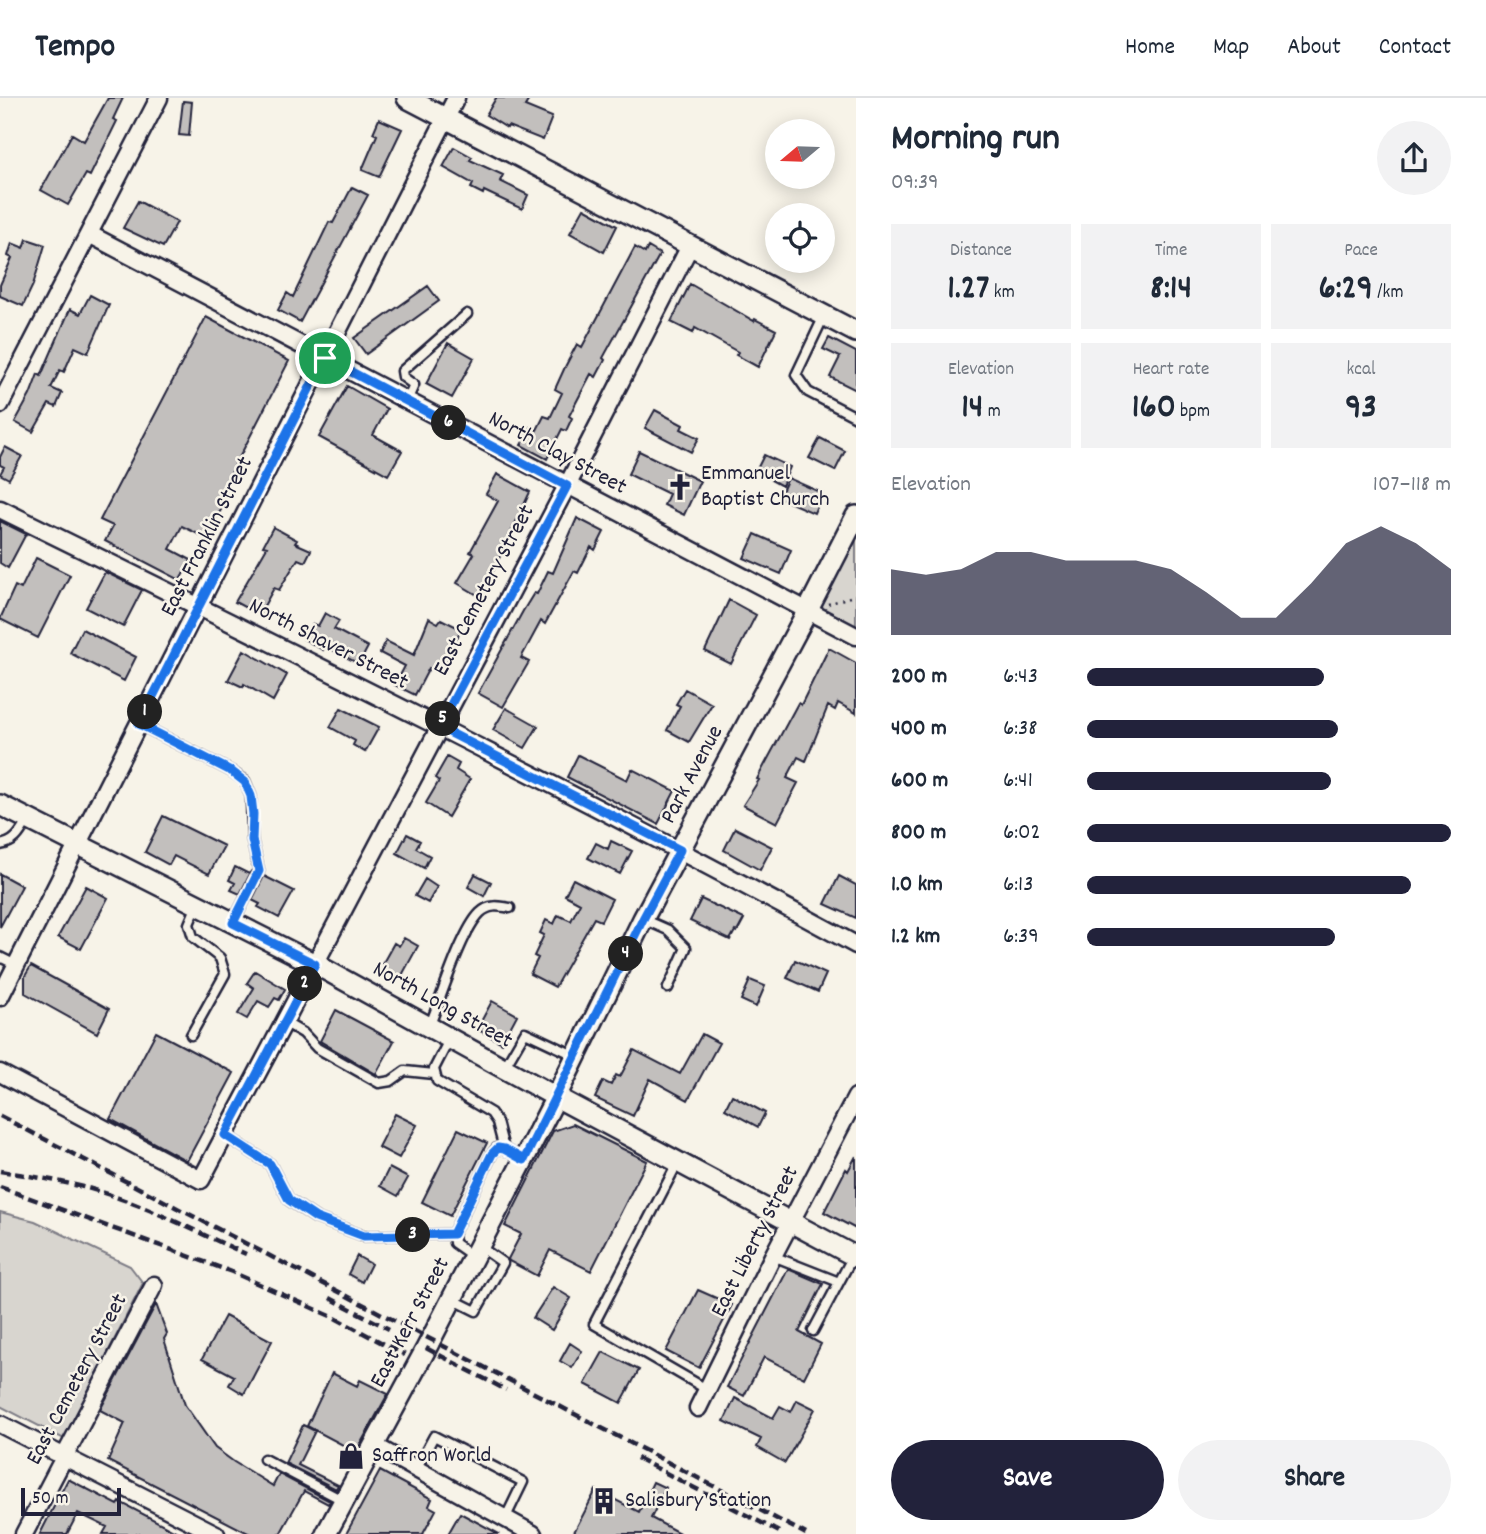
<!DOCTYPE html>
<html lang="en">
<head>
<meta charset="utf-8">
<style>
	body { margin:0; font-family:Dekko,sans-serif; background:#f2f2f3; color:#1f2937; height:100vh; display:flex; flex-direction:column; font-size:26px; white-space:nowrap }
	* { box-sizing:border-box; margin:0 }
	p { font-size:23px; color:#747a83 }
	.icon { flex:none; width:38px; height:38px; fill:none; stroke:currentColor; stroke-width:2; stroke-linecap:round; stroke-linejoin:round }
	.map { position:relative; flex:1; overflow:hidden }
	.panel { display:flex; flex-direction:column; background:#fff; width:630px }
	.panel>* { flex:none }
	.needle { width:46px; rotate:251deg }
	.fabs { position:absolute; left:765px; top:21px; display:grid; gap:14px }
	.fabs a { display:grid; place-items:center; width:70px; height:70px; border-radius:50%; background:#fff; box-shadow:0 4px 18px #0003; font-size:35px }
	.scale { position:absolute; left:21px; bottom:18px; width:100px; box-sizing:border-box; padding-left:7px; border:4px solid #22223b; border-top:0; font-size:19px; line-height:24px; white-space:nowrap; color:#22223b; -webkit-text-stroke:5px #f7f3e8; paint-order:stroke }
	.pin { position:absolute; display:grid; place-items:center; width:60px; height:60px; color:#fff; margin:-30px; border:4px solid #fff; border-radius:50%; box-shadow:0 2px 7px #0007 }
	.km { position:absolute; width:35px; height:35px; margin:-18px; border-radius:50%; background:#222; color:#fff; font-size:19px; line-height:35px; text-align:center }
	.round { display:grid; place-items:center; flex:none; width:74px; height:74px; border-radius:37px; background:#f2f2f3 }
	.headline { display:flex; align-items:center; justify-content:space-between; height:119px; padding:0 35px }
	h1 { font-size:38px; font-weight:700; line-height:52px }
	.metrics { display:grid; grid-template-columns:repeat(3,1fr); gap:10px; height:119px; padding:7px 35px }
	.metrics div { display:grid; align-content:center; border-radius:0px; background:#f2f2f3; text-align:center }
	.metrics b { font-size:35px; font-weight:700 }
	.metrics small { font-size:19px; font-weight:400 }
	.metrics p { font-size:19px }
	.chart { height:196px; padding:14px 35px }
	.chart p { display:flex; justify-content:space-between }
	.chart svg { width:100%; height:126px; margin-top:7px; fill:#22223b; opacity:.7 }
	.cta { display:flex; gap:14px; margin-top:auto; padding:14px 35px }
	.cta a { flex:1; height:80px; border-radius:42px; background:#22223b; color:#fff; font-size:28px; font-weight:700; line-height:80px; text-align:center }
	.cta a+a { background:#f2f2f3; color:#1f2937 }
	ul { padding:0 35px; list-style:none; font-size:23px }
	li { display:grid; grid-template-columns:112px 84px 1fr; align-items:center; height:52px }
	li i { height:18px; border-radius:9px; background:#22223b }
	header { display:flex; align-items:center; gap:42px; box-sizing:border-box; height:98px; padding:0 35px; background:#fff; border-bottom:2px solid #e0e1e3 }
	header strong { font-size:33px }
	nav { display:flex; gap:38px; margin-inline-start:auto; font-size:24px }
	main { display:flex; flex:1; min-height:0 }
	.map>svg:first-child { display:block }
	.green { fill:#d8d5cf; stroke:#7d7c85; stroke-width:2 }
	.building { fill:#c2bfbd; stroke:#22223b; stroke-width:2 }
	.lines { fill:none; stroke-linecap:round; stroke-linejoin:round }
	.service-casing { stroke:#22223b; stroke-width:13 }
	.minor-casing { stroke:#22223b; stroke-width:21 }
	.tertiary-casing { stroke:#22223b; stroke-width:24 }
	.path { stroke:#22223b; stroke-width:2.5; stroke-dasharray:2 5; stroke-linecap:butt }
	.service { stroke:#f7f3e8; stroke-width:8 }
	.minor { stroke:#f7f3e8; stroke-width:16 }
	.tertiary { stroke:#f7f3e8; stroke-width:19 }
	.rail { stroke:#22223b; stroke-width:4.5; stroke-dasharray:10 5; stroke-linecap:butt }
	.route-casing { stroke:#fff; stroke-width:14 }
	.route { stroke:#1a73e8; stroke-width:9 }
	.labels { text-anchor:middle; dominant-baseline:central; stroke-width:5; stroke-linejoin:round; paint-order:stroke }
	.street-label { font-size:23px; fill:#22223b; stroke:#f7f3e8 }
	.poi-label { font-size:23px; fill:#22223b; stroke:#f7f3e8; text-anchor:start }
</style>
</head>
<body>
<header>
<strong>Tempo</strong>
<nav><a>Home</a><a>Map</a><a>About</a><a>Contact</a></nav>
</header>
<main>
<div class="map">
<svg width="856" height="1436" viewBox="0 0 856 1436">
	<rect width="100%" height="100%" fill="#f7f3e8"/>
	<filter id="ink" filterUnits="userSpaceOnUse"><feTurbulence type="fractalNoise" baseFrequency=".0143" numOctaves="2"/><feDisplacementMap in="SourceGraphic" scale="14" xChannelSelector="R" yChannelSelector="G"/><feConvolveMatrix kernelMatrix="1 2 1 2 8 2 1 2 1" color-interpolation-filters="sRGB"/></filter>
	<g filter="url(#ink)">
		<path class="green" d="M856 418V538L808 512Z
			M0 1114 35 1123 130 1168 143 1185 64 1341 0 1308Z"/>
		<path class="building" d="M108 0H123L113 21 117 23 90 78 86 76 68 107 41 92 72 36 84 43Z
			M496 0H530L525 8 552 19 543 42 508 28 507 30 486 17Z
			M183 3 192 4 189 38 179 37Z
			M379 21 402 31 379 79 362 72 377 37 373 35Z
			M454 49 472 59 470 62 503 77 500 83 528 97 522 111 484 93 483 96 471 90 473 86 443 69Z
			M352 89 368 97 300 224 278 212 287 195 293 199 329 124 333 125Z
			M138 103 177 124 163 149 123 130Z
			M584 110 617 128 604 154 570 135Z
			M27 141 45 147 33 187 23 208 0 198V187L12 160 8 158 12 145 24 150Z
			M635 149 645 155 648 149 660 156 603 260 605 262 596 279 591 276 569 318 572 320 566 333 562 331 547 361 521 347 531 329 537 332 544 318 550 320 562 295 555 291 565 269 577 246 582 249Z
			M690 186 754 223 755 221 776 232 758 269 736 257 738 254 695 230 693 235 671 224Z
			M428 188 439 203 366 256 354 240Z
			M90 197 109 207 88 255 75 249 64 274 60 272 51 290 62 295 56 309 49 306 33 334 15 324 30 297 38 276 41 278 70 211 80 216Z
			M206 219 289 263 224 389 231 393 206 440 182 428 170 451 191 462 180 482 105 443 113 428 100 422Z
			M829 240 856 254V292L830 279 840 259 823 251Z
			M448 245 474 260 452 300 426 286Z
			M347 288 387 311 373 337 402 353 388 377 319 339Z
			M655 312 683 327 681 331 699 340 691 354 645 330Z
			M820 340 845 353 835 373 809 360Z
			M5 349 22 358 9 381 0 376 4 369 0 367V359Z
			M639 353 700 383 684 417 664 407 669 396 628 376Z
			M764 357 790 369 782 388 771 382 773 378 757 371Z
			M497 376 530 394 481 499 457 485 474 456 470 454 498 403 486 396Z
			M788 380 822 395 814 415 779 400Z
			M577 420 604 434 595 452 591 449 578 475 574 473 545 526 541 523 521 560 529 564 503 609 478 595 523 513 534 495 537 496 548 473 553 475Z
			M0 423 26 436 8 470 0 465Z
			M273 429 297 442 295 445 311 452 305 464 298 461 279 492 274 490 259 517 235 504 267 449 263 448Z
			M755 436 791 452 781 476 744 460Z
			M36 460 70 477 38 540 0 521 15 488 21 491Z
			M105 474 142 492 123 529 86 510Z
			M729 502 756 517 731 566 705 553Z
			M325 515 339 523 334 531 368 549 359 566 325 548 323 552 304 541 313 526 318 528Z
			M429 520 438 525 441 521 461 531 441 576 429 570 415 597 395 587 405 568 380 555 386 543 414 557Z
			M82 531 136 559 124 583 70 555Z
			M829 550 856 565V615L838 605 835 612 828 608 806 663 798 659 787 680 798 685 777 725 743 707 759 682 757 681 798 605 801 607Z
			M244 552 287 577 273 603 244 586 243 589 228 582Z
			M685 591 712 606 689 644 667 632 680 608 676 606Z
			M341 610 379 629 365 654 353 647 355 643 330 629Z
			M506 610 538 628 525 650 493 632Z
			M578 657 627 682 632 671 675 693 658 726 567 679Z
			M447 659 459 666 456 672 470 681 448 719 426 705 439 683 435 680Z
			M163 718 224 748 209 776 174 758 169 767 145 754Z
			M735 730 772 749 760 772 724 752Z
			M407 736 420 743 416 750 430 758 424 770 397 755Z
			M611 743 632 753 620 776 588 760 596 745 608 751Z
			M235 769 249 776 252 772 240 796 231 792 235 785 229 782Z
			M0 776 22 788 0 829Z
			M475 776 491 784 484 798 468 789Z
			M264 778 294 793 279 820 258 809 260 806 252 802Z
			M839 778 856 787V820L825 806Z
			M425 781 437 789 428 805 415 798Z
			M573 781 612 801 601 823 594 820 555 889 530 876 538 860 534 858 544 837 540 835 546 822 554 826 558 817 571 823 580 805 565 797Z
			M86 788 108 800 81 851 58 839Z
			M701 801 744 821 737 834 735 833 730 842 690 823Z
			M404 840 418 848 400 881 380 870 394 845 399 848Z
			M795 862 826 876 818 894 787 880Z
			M31 868 109 911 97 935 25 895V878Z
			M255 873 285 891 279 902 275 900 269 909 258 903 247 921 238 916 254 890 247 885Z
			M750 882 765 888 756 909 741 902Z
			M492 903 517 917 502 945 477 931Z
			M336 912 394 943 376 976 320 943Z
			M156 934 234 975 187 1063 110 1021Z
			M702 936 719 945 688 1002 650 981 633 1018 595 1000 603 983 611 987 616 977 620 979 634 952 680 976Z
			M732 997 765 1015 758 1029 725 1011Z
			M395 1016 417 1027 399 1060 378 1049Z
			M573 1026 647 1063 591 1173 550 1152 537 1178 509 1163 508 1161 521 1136 505 1128 553 1033Z
			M458 1031 487 1045 450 1118 422 1104Z
			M856 1058V1131L824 1114 846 1071 848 1073Z
			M389 1070 408 1080 398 1098 380 1088Z
			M357 1158 371 1166 362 1184 348 1176Z
			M788 1171 823 1186 799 1234 821 1246 804 1280 764 1259 744 1298 727 1289Z
			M553 1189 571 1200 552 1232 533 1220Z
			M698 1192 732 1207 699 1270 666 1253Z
			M156 1206 167 1236 164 1241 185 1307 215 1350 234 1364 273 1388 279 1376 330 1403 328 1406 304 1393 280 1436H250L108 1363 125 1325 100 1312Z
			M225 1218 272 1243 244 1296 229 1287 234 1278 202 1261Z
			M570 1245 582 1253 572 1270 560 1263Z
			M603 1254 639 1272 621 1305 585 1286Z
			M332 1275 357 1288 360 1282 388 1296 356 1354 307 1328Z
			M735 1300 773 1320 780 1308 791 1314 797 1302 815 1311 785 1365 757 1349 761 1341 724 1323Z
			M303 1327 315 1333 298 1367 338 1387 336 1391 285 1365Z
			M380 1373 432 1401 429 1408 436 1412 423 1436H346Z
			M68 1381 118 1407 120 1404 181 1436H103L107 1429 78 1415 67 1436H40Z
			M653 1384 666 1390 651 1420 681 1436H573L596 1392 639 1414Z
			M460 1415 499 1436H448Z"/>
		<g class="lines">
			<defs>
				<path id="service" d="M824 218 796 277 808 294 856 319
					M407 303 414 287 403 279 402 273 467 216
					M139 626 231 673 245 683 251 698 252 742 259 773 233 825
					M0 747C15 745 20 735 27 723
					M643 821 668 832 686 850 668 890
					M0 859 16 867
					M284 924 303 935 317 950 379 985 391 983 405 973 434 976
					M429 929C441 901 461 834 480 815 489 806 499 808 510 810
					M191 937 225 876 220 860 193 839 189 826 197 807
					M450 940 434 971 437 983 491 1015 497 1024 504 1051 524 1062
					M504 970 525 934 576 958
					M225 1037 270 1066 289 1102 316 1120 364 1138 453 1136
					M677 1066 594 1226 708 1292
					M773 1158 839 1184
					M474 1159 454 1145 453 1136 492 1056 497 1050 504 1051
					M452 1201 476 1213 503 1165 479 1148
					M813 1233 853 1158
					M264 1361 344 1403
					M416 1371 434 1338 523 1384 505 1421"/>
				<path id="minor" d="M89 136 856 538
					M0 307 159 0
					M0 411C288 552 574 694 856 847
					M0 899 456 0
					M0 975 201 1082 567 388 690 148
					M698 1310 773 1158 856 999
					M0 1326 216 1436
					M373 1347 533 1436
					M24 1436 154 1187"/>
				<path id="tertiary" d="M407 0 856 234
					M0 707 315 866 556 999 856 1159
					M326 1436 426 1251 556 999 643 821 808 512 856 418"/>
			</defs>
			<use href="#service" class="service-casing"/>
			<use href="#minor" class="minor-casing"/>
			<use href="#tertiary" class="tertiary-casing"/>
			<path class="path" d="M828 506 856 497"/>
			<use href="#service" class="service"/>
			<use href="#minor" class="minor"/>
			<use href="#tertiary" class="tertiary"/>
			<path class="rail" d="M0 1018 806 1436
				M0 1073C31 1078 61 1083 91 1091 144 1106 196 1134 246 1156
				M0 1089 232 1174 335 1220 405 1257
				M330 1200 389 1231
				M426 1250 506 1292
				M637 1360 783 1436"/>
		</g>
	</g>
	<g class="lines" filter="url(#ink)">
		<defs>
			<path id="route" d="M325 260 567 388 439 629 680 752 643 821 524 1062 504 1051 498 1050 492 1056 453 1136 364 1138 316 1120 289 1102 270 1066 225 1037 315 866 233 825 259 773 252 742 253 716 251 698 245 684 231 673 139 626Z"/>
		</defs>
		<use href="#route" class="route-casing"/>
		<use href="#route" class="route"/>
	</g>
	<defs>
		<symbol id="church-bare" viewBox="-9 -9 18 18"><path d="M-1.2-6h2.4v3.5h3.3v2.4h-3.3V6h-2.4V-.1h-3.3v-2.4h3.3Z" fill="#22223b" stroke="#f7f3e8" stroke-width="2.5" paint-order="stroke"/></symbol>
		<symbol id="shop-bare" viewBox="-9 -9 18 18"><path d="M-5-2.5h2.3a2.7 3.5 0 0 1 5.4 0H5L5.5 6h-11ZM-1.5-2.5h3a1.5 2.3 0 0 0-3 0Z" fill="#22223b" stroke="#f7f3e8" stroke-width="2.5" paint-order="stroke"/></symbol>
		<symbol id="building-bare" viewBox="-9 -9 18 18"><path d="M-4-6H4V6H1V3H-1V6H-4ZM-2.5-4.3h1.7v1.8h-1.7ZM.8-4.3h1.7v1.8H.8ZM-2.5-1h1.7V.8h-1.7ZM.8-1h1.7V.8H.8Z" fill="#22223b" stroke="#f7f3e8" stroke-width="2.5" paint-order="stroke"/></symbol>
	</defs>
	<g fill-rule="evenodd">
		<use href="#church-bare" x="661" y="370" width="38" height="38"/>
		<use href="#shop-bare" x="332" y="1339" width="38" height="38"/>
		<use href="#building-bare" x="585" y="1384" width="38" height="38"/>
	</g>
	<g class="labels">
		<g class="street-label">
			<text transform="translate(557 356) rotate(28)">North Clay Street</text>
			<text transform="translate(208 439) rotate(-63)">East Franklin Street</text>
			<text transform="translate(485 493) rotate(-62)">East Cemetery Street</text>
			<text transform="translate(328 547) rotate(27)">North Shaver Street</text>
			<text transform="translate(693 677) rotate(-62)">Park Avenue</text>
			<text transform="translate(442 908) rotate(29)">North Long Street</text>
			<text transform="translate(756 1144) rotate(-63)">East Liberty Street</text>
			<text transform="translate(411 1225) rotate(-62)">East Kerr Street</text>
			<text transform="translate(78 1282) rotate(-62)">East Cemetery Street</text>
		</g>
		<g class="poi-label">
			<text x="701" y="376">Emmanuel<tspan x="701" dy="26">Baptist Church</tspan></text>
			<text x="372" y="1358">Saffron World</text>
			<text x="625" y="1403">Salisbury Station</text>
		</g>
	</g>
</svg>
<div class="fabs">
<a><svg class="needle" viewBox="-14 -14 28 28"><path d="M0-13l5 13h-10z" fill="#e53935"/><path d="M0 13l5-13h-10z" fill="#747a83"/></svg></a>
<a><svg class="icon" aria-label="locate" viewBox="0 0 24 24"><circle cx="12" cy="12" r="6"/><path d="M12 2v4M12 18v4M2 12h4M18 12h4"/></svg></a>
</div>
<div class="scale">50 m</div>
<div class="pin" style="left:325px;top:260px;background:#1e9e55"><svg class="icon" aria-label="arrive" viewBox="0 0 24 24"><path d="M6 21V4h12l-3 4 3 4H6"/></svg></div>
<b class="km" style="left:145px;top:614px">1</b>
<b class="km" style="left:305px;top:886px">2</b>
<b class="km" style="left:413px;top:1137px">3</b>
<b class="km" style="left:626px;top:856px">4</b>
<b class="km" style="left:443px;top:621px">5</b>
<b class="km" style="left:449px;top:325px">6</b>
</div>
<section class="panel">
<div class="headline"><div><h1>Morning run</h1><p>09:39</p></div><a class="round"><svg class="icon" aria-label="share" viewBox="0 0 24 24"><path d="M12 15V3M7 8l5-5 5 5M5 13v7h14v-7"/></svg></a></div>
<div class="metrics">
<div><p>Distance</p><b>1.27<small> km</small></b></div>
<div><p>Time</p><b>8:14</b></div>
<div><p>Pace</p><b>6:29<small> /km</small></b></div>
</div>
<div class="metrics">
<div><p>Elevation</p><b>14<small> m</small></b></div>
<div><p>Heart rate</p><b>160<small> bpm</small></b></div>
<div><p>kcal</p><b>93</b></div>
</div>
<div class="chart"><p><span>Elevation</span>107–118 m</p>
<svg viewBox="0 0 160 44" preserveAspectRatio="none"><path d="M0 44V21L10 23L20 21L30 15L40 15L50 18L60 18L70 18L80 21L90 29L100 38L110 38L120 26L130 12L140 6L150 12L160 21V44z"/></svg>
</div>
<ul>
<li><b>200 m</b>6:43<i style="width:65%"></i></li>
<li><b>400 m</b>6:38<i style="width:69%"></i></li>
<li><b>600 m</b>6:41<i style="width:67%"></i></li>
<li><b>800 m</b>6:02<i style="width:100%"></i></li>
<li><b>1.0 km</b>6:13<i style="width:89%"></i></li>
<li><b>1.2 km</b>6:39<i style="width:68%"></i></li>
</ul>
<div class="cta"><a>Save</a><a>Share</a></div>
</section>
</main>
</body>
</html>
